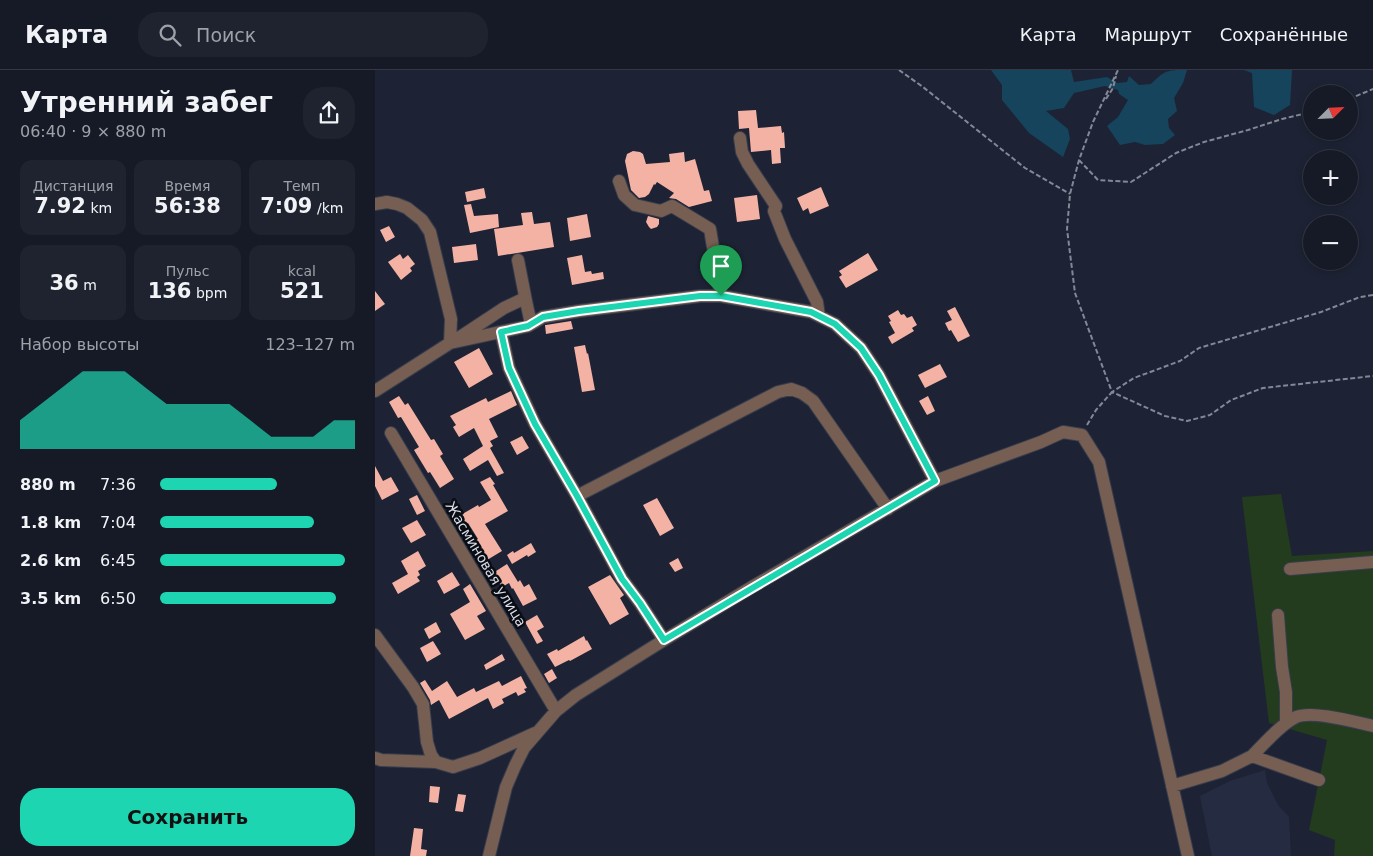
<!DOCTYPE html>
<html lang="ru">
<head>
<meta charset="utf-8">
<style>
	body { margin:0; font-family:"DejaVu Sans",sans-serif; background:#1f232f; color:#f1f3f6; height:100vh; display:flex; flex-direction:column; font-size:19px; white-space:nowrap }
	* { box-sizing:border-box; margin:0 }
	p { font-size:16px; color:#9ea1a7 }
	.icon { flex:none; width:28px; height:28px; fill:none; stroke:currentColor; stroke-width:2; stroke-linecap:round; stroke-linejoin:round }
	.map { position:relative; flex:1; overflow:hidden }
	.sheet { display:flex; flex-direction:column; background:#161a27; width:375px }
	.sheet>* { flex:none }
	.needle { width:32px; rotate:66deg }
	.controls { position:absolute; left:928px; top:15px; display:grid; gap:10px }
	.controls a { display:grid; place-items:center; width:55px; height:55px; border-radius:50%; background:#161a27; box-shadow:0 2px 8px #0003,0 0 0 1px #353844; font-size:25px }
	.pin { position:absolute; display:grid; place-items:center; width:42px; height:42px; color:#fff; margin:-51px -21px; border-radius:50% 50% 50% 0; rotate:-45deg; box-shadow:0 0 5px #0007 }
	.pin .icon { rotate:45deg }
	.round { display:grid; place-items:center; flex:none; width:52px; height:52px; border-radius:20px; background:#1f232f }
	.headline { display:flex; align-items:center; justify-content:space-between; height:85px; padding:0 20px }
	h1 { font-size:28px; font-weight:700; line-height:38px }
	.metrics { display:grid; grid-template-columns:repeat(3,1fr); gap:8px; height:85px; padding:5px 20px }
	.metrics div { display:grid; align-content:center; border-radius:12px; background:#1f232f; text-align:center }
	.metrics b { font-size:21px; font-weight:700 }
	.metrics small { font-size:14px; font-weight:400 }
	.metrics p { font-size:14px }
	.chart { height:140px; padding:10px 20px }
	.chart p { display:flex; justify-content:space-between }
	.chart svg { width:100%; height:90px; margin-top:5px; fill:#1ed5b1; opacity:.7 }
	.action { display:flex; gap:10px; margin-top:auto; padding:10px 20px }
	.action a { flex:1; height:58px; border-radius:20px; background:#1ed5b1; color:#111; font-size:20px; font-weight:700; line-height:58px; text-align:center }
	ul { padding:0 20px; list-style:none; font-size:16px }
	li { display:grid; grid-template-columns:80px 60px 1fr; align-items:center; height:38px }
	li i { height:12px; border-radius:6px; background:#1ed5b1 }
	header { display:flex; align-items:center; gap:30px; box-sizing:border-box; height:70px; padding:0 25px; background:#161a27; border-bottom:1px solid #353844 }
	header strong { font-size:24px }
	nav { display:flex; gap:28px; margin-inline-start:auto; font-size:18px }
	.search { width:350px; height:45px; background:#1f232f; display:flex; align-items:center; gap:12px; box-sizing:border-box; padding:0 18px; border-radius:20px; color:#9ea1a7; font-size:19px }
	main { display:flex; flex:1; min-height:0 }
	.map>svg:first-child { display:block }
	.built { fill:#252c42 }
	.green { fill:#233c1e }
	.water { fill:#15445c }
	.building { fill:#f4b2a5 }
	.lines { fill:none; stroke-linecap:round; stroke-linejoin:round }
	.minor-casing { stroke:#373d4d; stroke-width:14 }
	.path { stroke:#838896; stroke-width:2; stroke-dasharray:5 2.5; stroke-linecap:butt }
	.minor { stroke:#765f52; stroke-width:12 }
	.route-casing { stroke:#fff; stroke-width:10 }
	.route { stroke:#1ed5b1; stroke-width:6 }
	.labels { text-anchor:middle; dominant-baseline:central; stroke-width:5; stroke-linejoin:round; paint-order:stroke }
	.street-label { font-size:14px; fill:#dadeea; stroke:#0a0d14 }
</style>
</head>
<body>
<header>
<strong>Карта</strong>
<div class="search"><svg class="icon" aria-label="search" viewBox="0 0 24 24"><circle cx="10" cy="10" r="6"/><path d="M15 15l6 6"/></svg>Поиск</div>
<nav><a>Карта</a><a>Маршрут</a><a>Сохранённые</a></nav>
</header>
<main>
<section class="sheet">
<div class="headline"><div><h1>Утренний забег</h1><p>06:40 · 9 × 880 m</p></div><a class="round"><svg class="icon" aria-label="share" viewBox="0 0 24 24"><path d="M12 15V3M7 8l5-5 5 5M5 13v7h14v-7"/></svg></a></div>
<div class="metrics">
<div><p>Дистанция</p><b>7.92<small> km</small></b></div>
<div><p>Время</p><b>56:38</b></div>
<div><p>Темп</p><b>7:09<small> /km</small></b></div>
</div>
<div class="metrics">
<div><b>36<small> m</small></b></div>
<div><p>Пульс</p><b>136<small> bpm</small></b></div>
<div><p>kcal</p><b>521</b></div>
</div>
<div class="chart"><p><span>Набор высоты</span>123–127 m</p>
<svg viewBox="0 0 160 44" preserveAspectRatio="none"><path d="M0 44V30L10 22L20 14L30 6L40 6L50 6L60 14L70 22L80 22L90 22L100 22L110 30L120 38L130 38L140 38L150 30L160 30V44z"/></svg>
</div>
<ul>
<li><b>880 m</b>7:36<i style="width:60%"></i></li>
<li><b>1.8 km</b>7:04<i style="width:79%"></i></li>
<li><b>2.6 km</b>6:45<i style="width:95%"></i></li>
<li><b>3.5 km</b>6:50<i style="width:90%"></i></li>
</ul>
<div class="action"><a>Сохранить</a></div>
</section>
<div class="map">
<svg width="998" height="786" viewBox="0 0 998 786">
	<rect width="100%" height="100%" fill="#1d2334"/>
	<path class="built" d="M890 700 892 713 903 735 914 747 916 786H837L825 726 855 711Z"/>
	<path class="green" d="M906 424 917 486 998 481V786H959L960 770 934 760 952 670 894 653 867 427Z"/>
	<path class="water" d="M616 0H696L699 12 732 7 742 13 752 12 754 6 764 15 776 14C790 0 792 0 812 0L808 13 799 28 802 41 793 49 794 58 800 65 788 74 770 75 760 72 745 75 732 56 743 47 753 30 744 24 743 20 730 16 699 23 689 38 671 41 693 59 695 69 688 87 654 63 627 30V15Z
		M869 0H917L915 35 899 45 879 37 877 3Z"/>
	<path class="building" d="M381 40 383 58 406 56 407 63 409 62 410 78H405L406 93 397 94 396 80 376 82 374 58 364 59 363 41Z
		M258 81 265 82 268 84 271 94 295 92 294 84 309 82 310 92 320 89 329 121 334 120 337 131 314 137 301 129 294 128 299 123 282 112 280 115 279 114 274 124 270 127 264 128 256 120 250 91 252 84Z
		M446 117 454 136 435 144 433 138 428 141 422 128Z
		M109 118 111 128 92 132 90 122Z
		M382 125 385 149 362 152 359 128Z
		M96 134 99 146 123 144 124 157 95 163 89 135Z
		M157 142 159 154 175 152 179 177 123 186 119 159 148 155 146 143Z
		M212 144 216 167 195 171 192 148Z
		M273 146 284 149V154L282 157 276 159 274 157 271 152Z
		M14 156 20 167 11 172 5 160Z
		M101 174 103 190 79 193 77 177Z
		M493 183 503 200 471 218 464 207 467 205 464 201Z
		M25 184 28 189 33 185 40 194 35 198 37 201 26 210 13 192Z
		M207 185 210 202 216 201 217 204 228 202 229 209 197 215 192 188Z
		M0 221 10 234 0 241Z
		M580 237 595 266 583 272 576 260 574 261 570 253 577 250 572 241Z
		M523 240 526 245 529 244 532 248 537 246 542 255 537 258 539 261 517 274 513 267 520 263 514 252 516 251 513 246Z
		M196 251 198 259 171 264 170 255H171Z
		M210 275 212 284 213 283 220 320 207 322 199 277Z
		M104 278 118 304 94 318 79 292Z
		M565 294 572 307 550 318 543 305Z
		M136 321 142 335 114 349 123 367 115 371 118 376 115 378 129 403 122 406 113 390 95 401 88 389 108 376 99 358 84 367 78 357 81 355 75 346 111 328 113 332Z
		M24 326 30 335 33 333 56 370 59 369 68 384 65 386 79 409 65 418 55 402 53 403 39 380 44 377 26 347 23 348 14 332Z
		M553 326 560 341 552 345 544 331Z
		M147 366 154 378 142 385 135 372Z
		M0 396 8 411 16 407 24 421 7 430 0 416Z
		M115 407 120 414 118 415 133 441 110 454 127 481 112 490 100 471 103 469 93 453 90 455 84 446 103 435 104 437 116 430 105 412Z
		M42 425 50 441 42 445 34 429Z
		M282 428 299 458 285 466 268 435Z
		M42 450 51 465 36 473 27 458Z
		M156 473 161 482 153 487 152 485 137 494 132 485 138 481 139 483Z
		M43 481 51 496 43 501 45 505 42 507 45 511 23 524 17 513 33 504 26 491Z
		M303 488 308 498 300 502 294 493Z
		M132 494 143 512 145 510 149 517 154 514 162 529 148 536 138 518 137 519 134 513 127 517 118 503Z
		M77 502 85 515 69 524 62 511Z
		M235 505 249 525 245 528 254 544 235 555 213 517Z
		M95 514 111 541 102 546 110 559 90 570 75 544 95 532 88 519Z
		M162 545 169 557 162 561 168 571 162 574 150 552Z
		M61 552 66 562 54 569 49 559Z
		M209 566 211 571 212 570 217 579 195 591 194 590 180 597 172 584 182 579 183 581Z
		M58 571 66 584 52 592 45 578Z
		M127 584 130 590 111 600 109 595Z
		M177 599 182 608 174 613 169 604Z
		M146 606 152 618 149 619 151 622 143 626 141 622 127 629 129 633 118 639 113 628 74 649 64 630 56 635 55 630 45 613 50 610 57 621 72 611 82 627 99 618 101 622 124 611 127 616Z
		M55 716 65 717 63 733 54 732Z
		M83 724 91 725 88 742 80 741Z
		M39 758 48 759 46 779 52 780 51 786H35Z"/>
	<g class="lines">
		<defs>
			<path id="minor" d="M365 68 367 82 373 94 401 136 399 141 410 169 442 232 444 246
				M244 111 249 125 260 135 286 141 297 136 335 159 346 226
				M0 134 12 132 22 134 32 138 47 150 55 162 76 249 75 273
				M143 190 151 231
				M126 262 134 298 160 354 202 426 247 509 265 533 289 570
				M82 269 129 238 146 230 151 231 156 254
				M0 321 75 273 153 256 168 247 204 241 325 226H346L436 242 460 254 486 278 504 305 560 411
				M16 363 181 641
				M202 426 403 322 416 319 427 323 438 331 513 439
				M915 499 998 492
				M903 545 907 597 911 622V653
				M0 565 38 617 48 634 52 672 56 685 61 692 78 697 105 688 160 663
				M877 686C890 673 904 656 921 647 937 640 980 652 998 656
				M0 688 6 690 61 692
				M797 716 847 701 877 686 944 710
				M114 786 131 717 140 696 149 678 181 641 201 625 289 570 377 517 560 411 666 372 688 362 707 365 724 392 813 786"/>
		</defs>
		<use href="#minor" class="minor-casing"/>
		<path class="path" d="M524 0 548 17 650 98 695 124
			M731 29 738 18 741 6
			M974 29 998 19
			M704 90 723 110 756 112 801 83 829 72 873 60 907 49 936 42
			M998 225 985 227 946 242 824 278 805 291 759 308 737 322 790 346 812 351 835 345 856 330 888 318 998 306
			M712 355 721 340 737 322 700 223 692 159 695 124 704 90 718 52 743 0"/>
		<use href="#minor" class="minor"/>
	</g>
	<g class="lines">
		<defs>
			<path id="route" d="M325 226H346L436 242 460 254 486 278 504 305 560 411 289 570 265 533 247 509 202 426 160 354 134 298 126 262 153 256 168 247 204 241Z"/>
		</defs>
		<use href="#route" class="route-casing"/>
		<use href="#route" class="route"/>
	</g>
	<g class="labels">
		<g class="street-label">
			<text transform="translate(111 494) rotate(59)">Жасминовая улица</text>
		</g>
	</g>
</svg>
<div class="controls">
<a><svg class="needle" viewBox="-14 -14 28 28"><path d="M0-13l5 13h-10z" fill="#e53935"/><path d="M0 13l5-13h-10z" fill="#9ea1a7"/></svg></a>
<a>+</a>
<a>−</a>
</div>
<div class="pin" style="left:346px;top:226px;background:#1e9e55"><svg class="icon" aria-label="arrive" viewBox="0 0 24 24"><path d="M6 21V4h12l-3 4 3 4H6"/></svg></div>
</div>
</main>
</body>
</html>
